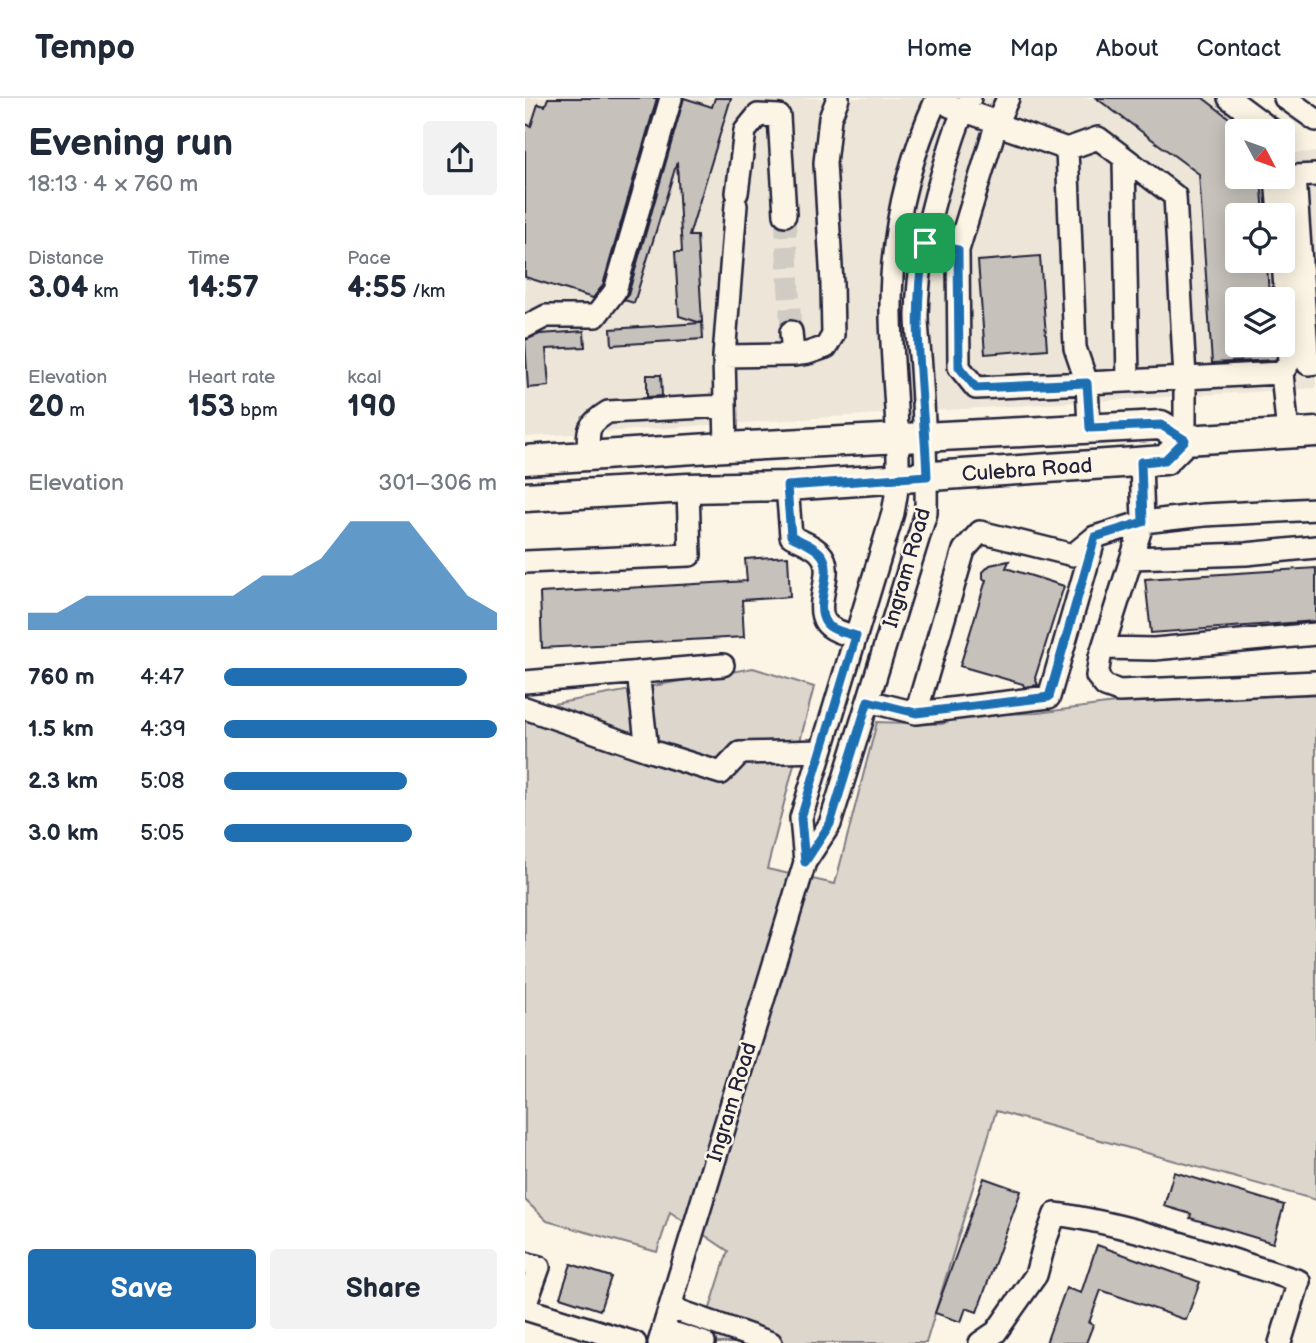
<!DOCTYPE html>
<html lang="en">
<head>
<meta charset="utf-8">
<style>
	body { margin:0; font-family:"Balsamiq Sans",sans-serif; background:#f2f2f3; color:#1f2937; height:100vh; display:flex; flex-direction:column; font-size:26px; white-space:nowrap }
	* { box-sizing:border-box; margin:0 }
	p { font-size:23px; color:#747a83 }
	.icon { flex:none; width:38px; height:38px; fill:none; stroke:currentColor; stroke-width:2; stroke-linecap:round; stroke-linejoin:round }
	.map { position:relative; flex:1; overflow:hidden }
	.side { display:flex; flex-direction:column; background:#fff; width:525px }
	.side>* { flex:none }
	.needle { width:46px; rotate:131deg }
	.buttons { position:absolute; left:700px; top:21px; display:grid; gap:14px }
	.buttons a { display:grid; place-items:center; width:70px; height:70px; border-radius:7px; background:#fff; box-shadow:0 4px 18px #0003; font-size:35px }
	.pin { position:absolute; display:grid; place-items:center; width:60px; height:60px; color:#fff; margin:-30px; border-radius:14px; box-shadow:0 4px 10px #0006 }
	.round { display:grid; place-items:center; flex:none; width:74px; height:74px; border-radius:7px; background:#f2f2f3 }
	.head { display:flex; align-items:center; justify-content:space-between; height:119px; padding:0 28px }
	h1 { font-size:38px; font-weight:700; line-height:52px }
	.figures { display:grid; grid-template-columns:repeat(3,1fr); gap:10px; height:119px; padding:7px 28px }
	.figures div { display:grid; align-content:center }
	.figures b { font-size:30px; font-weight:700 }
	.figures small { font-size:19px; font-weight:400 }
	.figures p { font-size:19px }
	.chart { height:196px; padding:14px 28px }
	.chart p { display:flex; justify-content:space-between }
	.chart svg { width:100%; height:126px; margin-top:7px; fill:#1f6fb2; opacity:.7 }
	.button { display:flex; gap:14px; margin-top:auto; padding:14px 28px }
	.button a { flex:1; height:80px; border-radius:7px; background:#1f6fb2; color:#fff; font-size:28px; font-weight:700; line-height:80px; text-align:center }
	.button a+a { background:#f2f2f3; color:#1f2937 }
	ul { padding:0 28px; list-style:none; font-size:23px }
	li { display:grid; grid-template-columns:112px 84px 1fr; align-items:center; height:52px }
	li i { height:18px; border-radius:9px; background:#1f6fb2 }
	header { display:flex; align-items:center; gap:42px; box-sizing:border-box; height:98px; padding:0 35px; background:#fff; border-bottom:2px solid #e0e1e3 }
	header strong { font-size:33px }
	nav { display:flex; gap:38px; margin-inline-start:auto; font-size:24px }
	main { display:flex; flex:1; min-height:0 }
	.map>svg:first-child { display:block }
	.built { fill:#ece5d8; fill-rule:evenodd }
	.green { fill:#dcd6cc; stroke:#7f7c84; stroke-width:2 }
	.building { fill:#c6c1bb; stroke:#22223b; stroke-width:2 }
	.lines { fill:none; stroke-linecap:round; stroke-linejoin:round }
	.minor-tunnel { stroke:#d0cbc3; stroke-width:21; stroke-dasharray:21 10; stroke-linecap:butt }
	.minor-casing { stroke:#22223b; stroke-width:26 }
	.major-casing { stroke:#22223b; stroke-width:33 }
	.minor { stroke:#fcf5e5; stroke-width:21 }
	.major { stroke:#fcf5e5; stroke-width:28 }
	.route-casing { stroke:#fff; stroke-width:14 }
	.route { stroke:#1f6fb2; stroke-width:9 }
	.labels { text-anchor:middle; dominant-baseline:central; stroke-width:5; stroke-linejoin:round; paint-order:stroke }
	.street-label { font-size:21px; fill:#22223b; stroke:#fcf5e5 }
</style>
</head>
<body>
<header>
<strong>Tempo</strong>
<nav><a>Home</a><a>Map</a><a>About</a><a>Contact</a></nav>
</header>
<main>
<section class="side">
<div class="head"><div><h1>Evening run</h1><p>18:13 · 4 × 760 m</p></div><a class="round"><svg class="icon" aria-label="share" viewBox="0 0 24 24"><path d="M12 15V3M7 8l5-5 5 5M5 13v7h14v-7"/></svg></a></div>
<div class="figures">
<div><p>Distance</p><b>3.04<small> km</small></b></div>
<div><p>Time</p><b>14:57</b></div>
<div><p>Pace</p><b>4:55<small> /km</small></b></div>
</div>
<div class="figures">
<div><p>Elevation</p><b>20<small> m</small></b></div>
<div><p>Heart rate</p><b>153<small> bpm</small></b></div>
<div><p>kcal</p><b>190</b></div>
</div>
<div class="chart"><p><span>Elevation</span>301–306 m</p>
<svg viewBox="0 0 160 44" preserveAspectRatio="none"><path d="M0 44V38L10 38L20 32L30 32L40 32L50 32L60 32L70 32L80 25L90 25L100 19L110 6L120 6L130 6L140 19L150 32L160 38V44z"/></svg>
</div>
<ul>
<li><b>760 m</b>4:47<i style="width:89%"></i></li>
<li><b>1.5 km</b>4:39<i style="width:100%"></i></li>
<li><b>2.3 km</b>5:08<i style="width:67%"></i></li>
<li><b>3.0 km</b>5:05<i style="width:69%"></i></li>
</ul>
<div class="button"><a>Save</a><a>Share</a></div>
</section>
<div class="map">
<svg width="791" height="1245" viewBox="0 0 791 1245">
	<rect width="100%" height="100%" fill="#fcf5e5"/>
	<filter id="ink" filterUnits="userSpaceOnUse"><feTurbulence type="fractalNoise" baseFrequency=".0143" numOctaves="2"/><feDisplacementMap in="SourceGraphic" scale="14" xChannelSelector="R" yChannelSelector="G"/><feConvolveMatrix kernelMatrix="1 2 1 2 8 2 1 2 1" color-interpolation-filters="sRGB"/></filter>
	<g filter="url(#ink)">
		<path class="built" d="M0 0H723L760 27V55L791 54V290L354 316 0 339ZM712 33H758V79H712ZM712 117H758V163H712ZM712 201H758V247H712Z"/>
		<path class="green" d="M228 570 289 589 242 771 310 786 352 624 417 626 439 617 512 615 590 605 791 596V1102L471 1013 401 1245H174L203 1153 145 1114 132 1154 22 1123 0 1102V611Z"/>
		<path class="building" d="M23 0H132L78 187 68 200 0 179V26L6 28 13 6 20 8Z
			M159 0 187 9 190 0H206L164 138H172L178 241 87 247 86 231 176 225 154 218 150 154H157L152 64 109 205 99 202 103 197Z
			M571 0H678L712 26V79H736L739 117H712V163H742L744 201H712V247H751L752 259 750 262 687 265 674 76Z
			M515 158 522 251 460 256 453 163Z
			M59 233 60 249 21 251 24 288 3 290 0 242 15 236Z
			M122 277H136L137 298 122 299Z
			M263 458 265 499 217 502 219 539 17 550 15 495 222 483 220 461Z
			M484 463 481 470 539 488 510 580 513 587 499 589 498 586 435 568 461 482 458 481V474L465 467Z
			M791 470V523L626 535 620 481Z
			M649 1074 759 1107 748 1145 665 1120 666 1116 639 1108Z
			M459 1080 496 1093 452 1214 441 1210 436 1224 410 1215Z
			M572 1147 675 1184 661 1222 576 1192 564 1225 568 1227 561 1245H521L541 1190 556 1195Z
			M46 1166 86 1179 75 1212 35 1199Z"/>
		<g class="lines">
			<path class="minor-tunnel" d="M260 117 266 234"/>
			<defs>
				<path id="minor" d="M704 0 748 33
					M760 0 791 22
					M425 8 472 24 483 0
					M542 51 550 250 562 285 660 280V342
					M599 60 603 283
					M791 77 770 78 783 266 791 265
					M751 79 754 117
					M212 95 220 33 233 17 254 18 260 117
					M400 145 433 152 472 24 482 30 542 51 573 40 650 98 660 280 757 275
					M433 152 434 269 451 290 562 285 564 330
					M758 163 765 263 757 275 763 336
					M0 229 21 218H71L90 193 146 0
					M266 234 268 257
					M199 258 268 257 283 255 301 249 308 237 307 186 300 65 305 20 313 0
					M201 349 199 258 211 107
					M64 358C63 333 60 328 83 314L200 308
					M262 388 266 438C275 443 288 447 295 455 312 472 287 506 301 525 307 533 322 536 331 539
					M791 411 679 417 618 424 575 559 572 578 580 588 594 593 791 584
					M607 460 721 456 791 449
					M0 464 165 457 163 390
					M578 550 629 551 791 536
					M113 574 122 652
					M0 584 198 567
					M343 603 391 615 524 599 570 439 618 424 616 364
					M0 610 122 652 196 675 215 655 296 653
					M391 615 439 452 455 434 548 457 570 439
					M280 764 276 720 368 415C370 403 373 390 373 378 374 325 367 271 366 218 365 143 381 68 412 0
					M0 1165 14 1169 0 1208
					M146 1210 246 1245
					M0 1211 110 1245
					M138 1232 179 1245
					M134 1245 280 764 305 726 401 415C402 366 399 319 396 270 395 253 392 235 392 217 393 167 404 117 419 70 426 46 433 22 445 0
					M455 1245 471 1234 511 1177 520 1144 530 1116C611 1127 696 1159 774 1183L755 1245"/>
				<path id="major" d="M0 362 201 349 636 327 660 342 791 334
					M0 399 163 390 262 388 640 362 660 342"/>
			</defs>
			<use href="#minor" class="minor-casing"/>
			<use href="#major" class="major-casing"/>
			<use href="#minor" class="minor"/>
			<use href="#major" class="major"/>
		</g>
	</g>
	<g class="lines" filter="url(#ink)">
		<defs>
			<path id="route" d="M400 145 433 152 434 269 451 290 562 285 565 330 636 327 660 342 640 362 616 364 618 424 570 439 524 599 391 615 343 603 305 726 280 764 276 720 331 538C322 535 307 533 301 525 287 506 312 472 295 455 288 447 275 443 266 438L262 388 402 378C399 301 385 222 400 145Z"/>
		</defs>
		<use href="#route" class="route-casing"/>
		<use href="#route" class="route"/>
	</g>
	<g class="labels">
		<g class="street-label">
			<text transform="translate(502 372) rotate(-4)">Culebra Road</text>
			<text transform="translate(382 470) rotate(-74)">Ingram Road</text>
			<text transform="translate(207 1004) rotate(-73)">Ingram Road</text>
		</g>
	</g>
</svg>
<div class="buttons">
<a><svg class="needle" viewBox="-14 -14 28 28"><path d="M0-13l5 13h-10z" fill="#e53935"/><path d="M0 13l5-13h-10z" fill="#747a83"/></svg></a>
<a><svg class="icon" aria-label="locate" viewBox="0 0 24 24"><circle cx="12" cy="12" r="6"/><path d="M12 2v4M12 18v4M2 12h4M18 12h4"/></svg></a>
<a><svg class="icon" aria-label="layers" viewBox="0 0 24 24"><path d="M12 4l9 5-9 5-9-5zM3 14l9 5 9-5"/></svg></a>
</div>
<div class="pin" style="left:400px;top:145px;background:#1e9e55"><svg class="icon" aria-label="arrive" viewBox="0 0 24 24"><path d="M6 21V4h12l-3 4 3 4H6"/></svg></div>
</div>
</main>
</body>
</html>
